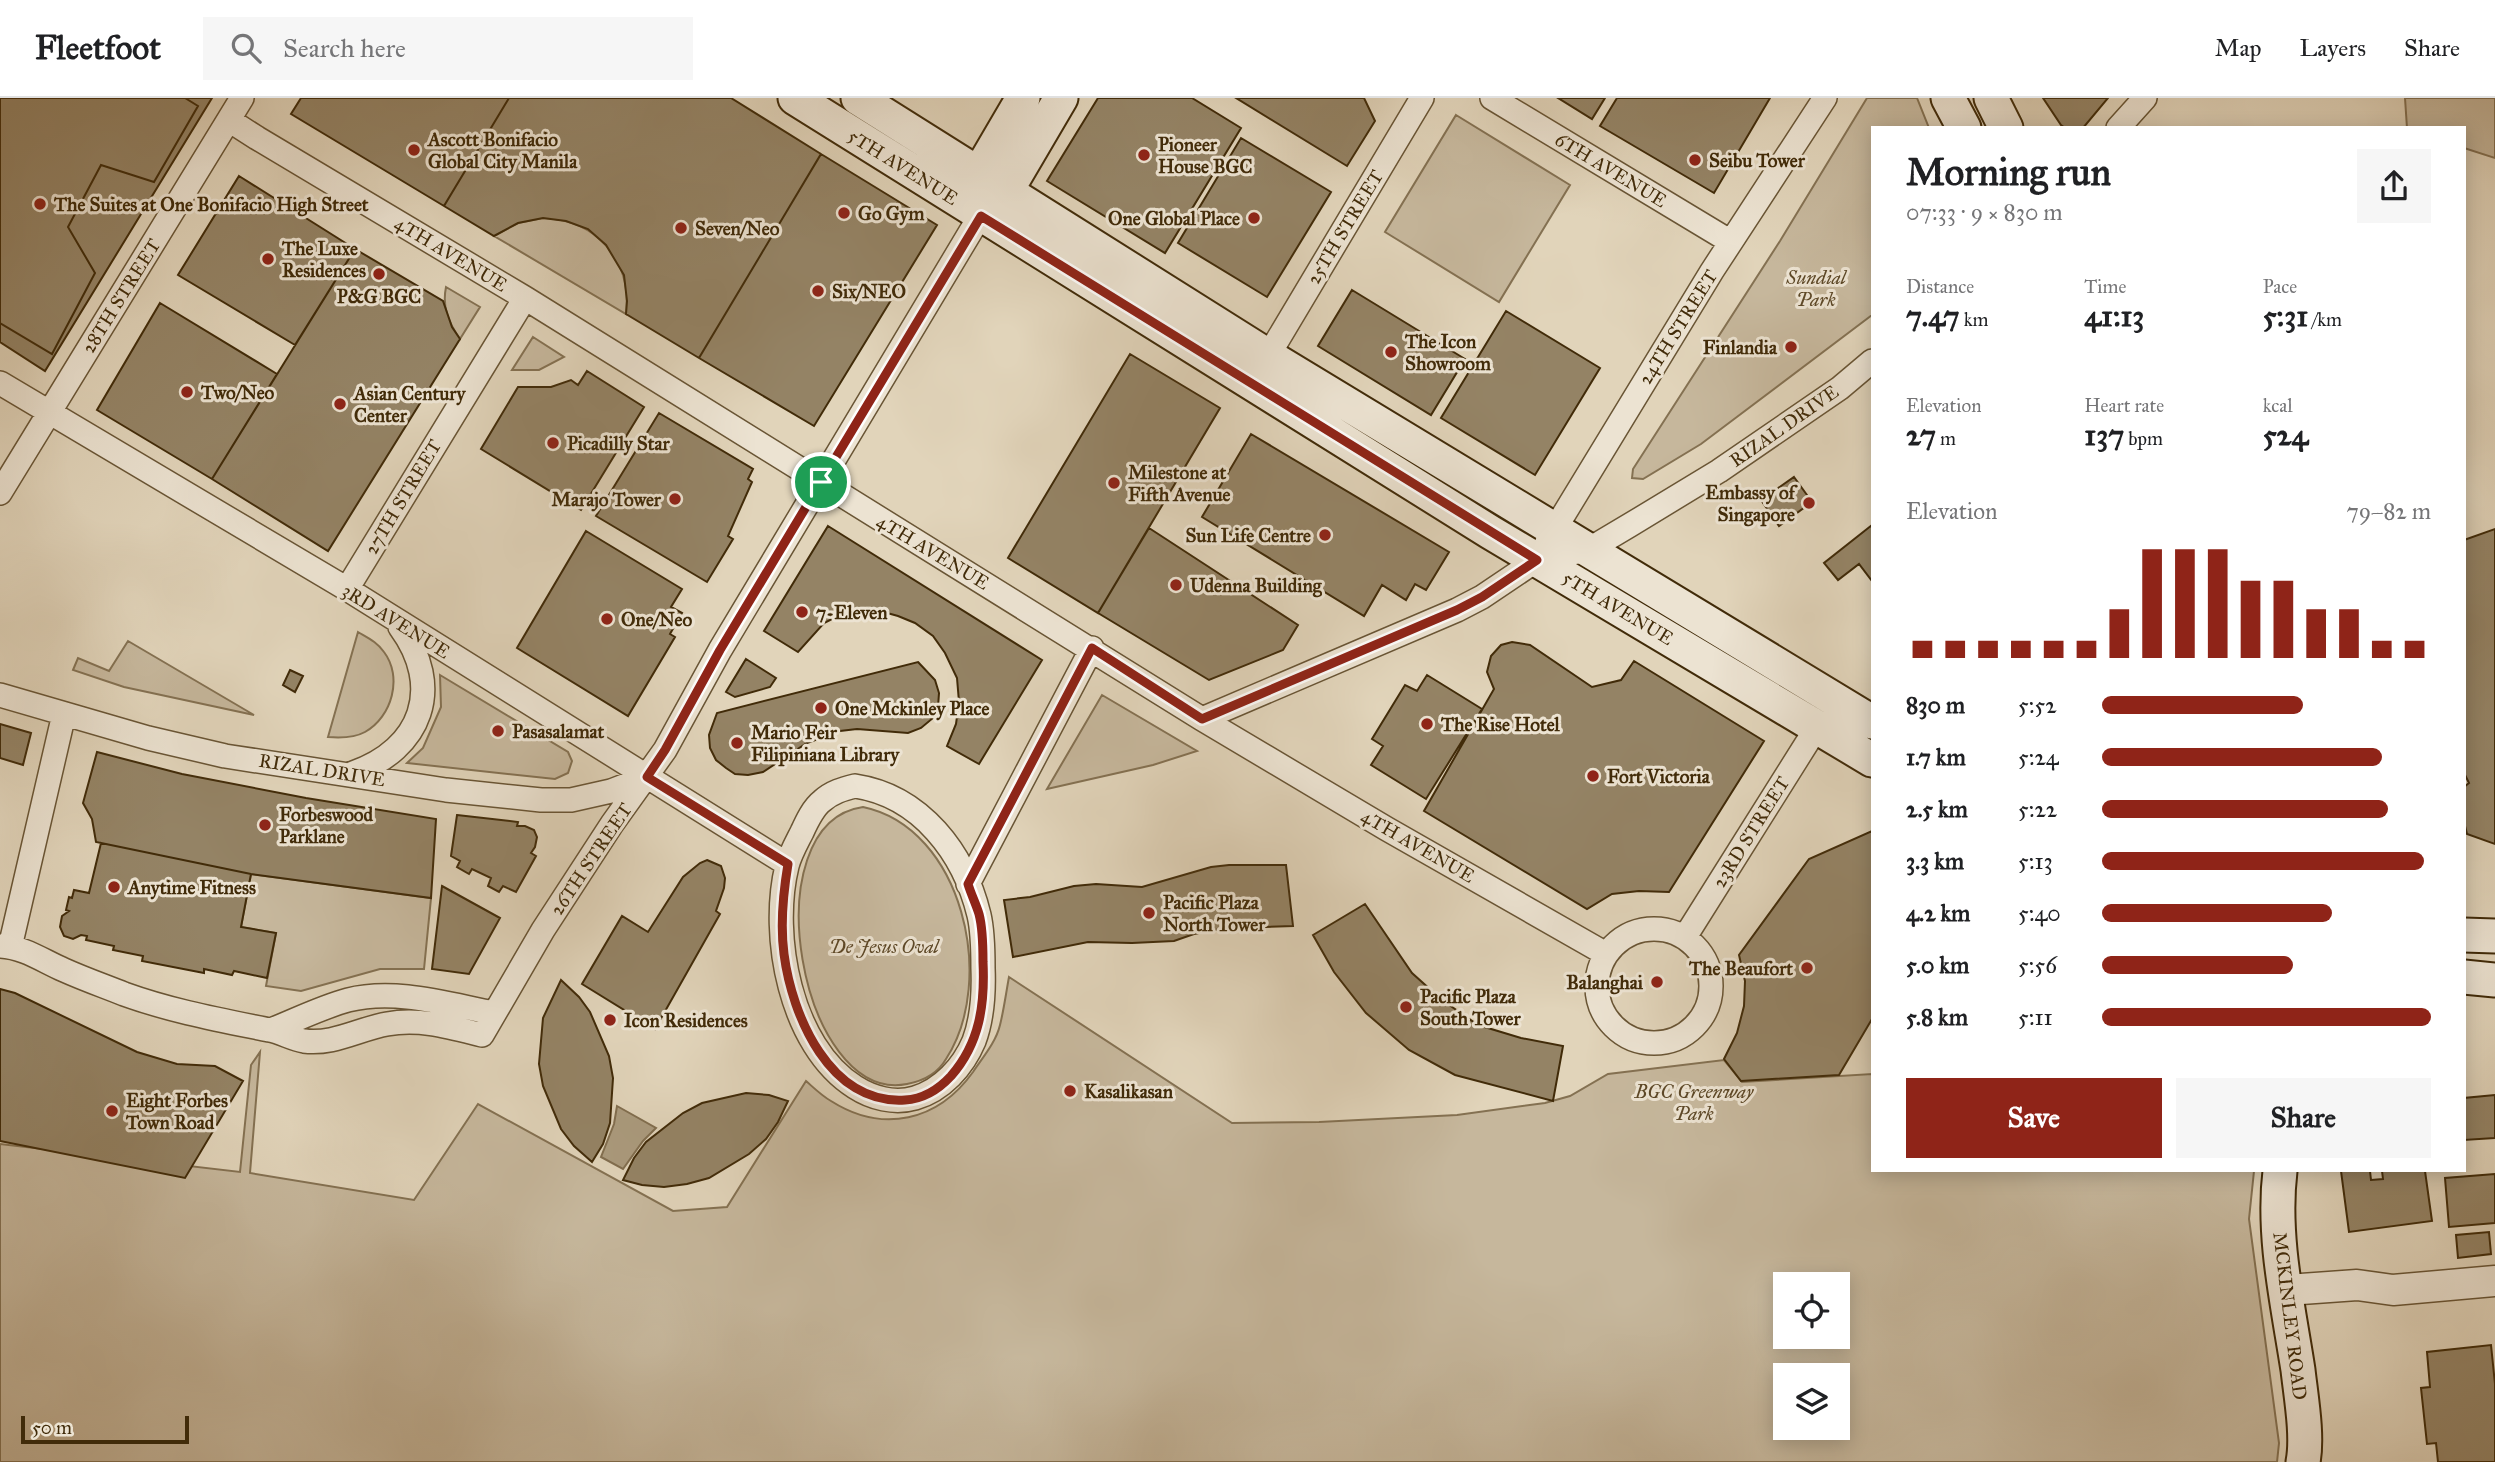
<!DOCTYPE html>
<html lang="en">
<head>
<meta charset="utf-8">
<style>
	body { margin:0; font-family:"IM FELL Great Primer",serif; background:#f6f6f6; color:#202124; height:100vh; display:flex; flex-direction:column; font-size:26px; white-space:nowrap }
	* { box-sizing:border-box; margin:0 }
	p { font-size:23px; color:#757577 }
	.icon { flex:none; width:38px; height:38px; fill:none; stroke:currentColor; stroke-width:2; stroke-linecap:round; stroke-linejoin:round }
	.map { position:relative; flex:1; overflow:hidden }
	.details { position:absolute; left:1871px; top:28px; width:595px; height:1046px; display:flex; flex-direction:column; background:#fff; border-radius:0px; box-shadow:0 4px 18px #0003 }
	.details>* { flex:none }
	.controls { position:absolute; left:1773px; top:1174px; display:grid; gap:14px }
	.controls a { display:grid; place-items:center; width:77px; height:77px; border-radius:0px; background:#fff; box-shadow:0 4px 18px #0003; font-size:35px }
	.scale { position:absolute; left:21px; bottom:18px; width:168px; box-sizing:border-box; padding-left:7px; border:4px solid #412b09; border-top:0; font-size:19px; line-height:24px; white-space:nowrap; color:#412b09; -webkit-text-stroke:5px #ece3d2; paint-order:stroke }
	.pin { position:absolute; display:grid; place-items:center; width:60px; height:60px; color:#fff; margin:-30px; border:4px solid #fff; border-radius:50%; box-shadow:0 2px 7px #0007 }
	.round { display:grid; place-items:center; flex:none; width:74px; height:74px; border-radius:0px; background:#f6f6f6 }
	.summary { display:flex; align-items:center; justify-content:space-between; height:119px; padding:0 35px }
	h1 { font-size:38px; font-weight:700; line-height:52px }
	.figures { display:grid; grid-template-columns:repeat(3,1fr); gap:10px; height:119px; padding:7px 35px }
	.figures div { display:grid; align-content:center }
	.figures b { font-size:30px; font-weight:700 }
	.figures small { font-size:19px; font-weight:400 }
	.figures p { font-size:19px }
	.chart { height:196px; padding:14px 35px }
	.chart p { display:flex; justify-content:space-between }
	.chart svg { width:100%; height:126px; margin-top:7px; stroke:#8f2418; stroke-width:6 }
	.action { display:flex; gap:14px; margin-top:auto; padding:14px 35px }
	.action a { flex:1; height:80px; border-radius:0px; background:#8f2418; color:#fff; font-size:28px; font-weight:700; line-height:80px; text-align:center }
	.action a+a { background:#f6f6f6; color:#202124 }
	ul { padding:0 35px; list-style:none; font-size:23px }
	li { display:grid; grid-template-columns:112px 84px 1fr; align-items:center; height:52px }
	li i { height:18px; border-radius:9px; background:#8f2418 }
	header { display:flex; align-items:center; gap:42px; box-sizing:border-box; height:98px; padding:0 35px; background:#fff; border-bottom:2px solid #e0e0e0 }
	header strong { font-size:33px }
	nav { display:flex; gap:38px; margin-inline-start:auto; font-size:24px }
	.search { width:490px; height:63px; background:#f6f6f6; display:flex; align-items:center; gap:18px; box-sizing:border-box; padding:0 24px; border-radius:0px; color:#757577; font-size:26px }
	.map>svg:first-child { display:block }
	.green { fill:#c6b79c; stroke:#847152; stroke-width:2; fill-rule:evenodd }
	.water { fill:#ab9b7e; stroke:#816e4f; stroke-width:2 }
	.building { fill:#948365; stroke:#412b09; stroke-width:2 }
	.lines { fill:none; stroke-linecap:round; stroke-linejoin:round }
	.minor-casing { stroke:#695535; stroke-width:26 }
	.tertiary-casing { stroke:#695535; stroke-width:33 }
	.secondary-casing { stroke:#412b09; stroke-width:37 }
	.minor { stroke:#ece3d2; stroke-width:23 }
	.tertiary { stroke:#ece3d2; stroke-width:30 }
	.secondary { stroke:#ece3d2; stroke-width:33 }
	.route-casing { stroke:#fff; stroke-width:14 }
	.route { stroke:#8f2418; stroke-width:9 }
	.poi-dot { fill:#8f2418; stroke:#ece3d2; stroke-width:2.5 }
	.labels { text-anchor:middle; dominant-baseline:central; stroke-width:6; stroke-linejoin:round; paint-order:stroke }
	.poi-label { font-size:19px; font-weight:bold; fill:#412b09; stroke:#ece3d2; text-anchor:start }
	.street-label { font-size:19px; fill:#412b09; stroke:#ece3d2 }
	.park-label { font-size:19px; font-style:italic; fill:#5c4726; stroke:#ece3d2 }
</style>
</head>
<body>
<header>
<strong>Fleetfoot</strong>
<div class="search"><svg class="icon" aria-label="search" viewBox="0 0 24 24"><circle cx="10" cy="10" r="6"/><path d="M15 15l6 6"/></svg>Search here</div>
<nav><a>Map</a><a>Layers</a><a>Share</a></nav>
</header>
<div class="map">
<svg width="2495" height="1364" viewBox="0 0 2495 1364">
	<rect width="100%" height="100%" fill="#e1d4ba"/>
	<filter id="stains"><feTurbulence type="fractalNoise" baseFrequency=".00286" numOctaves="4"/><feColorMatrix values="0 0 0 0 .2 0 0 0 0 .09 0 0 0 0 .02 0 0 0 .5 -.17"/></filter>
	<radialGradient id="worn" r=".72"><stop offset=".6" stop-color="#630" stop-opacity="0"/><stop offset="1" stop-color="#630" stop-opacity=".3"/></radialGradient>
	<path class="green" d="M1867 0H1917L1929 30H1872V217L1701 346 1643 381 1632 380 1633 371 1780 143Z
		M2405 0H2495V60L2464 50V30H2407Z
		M1456 17 1570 87 1499 204 1385 134Z
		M543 120C597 122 632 162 626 216L494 138 518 125Z
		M446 189 480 209 460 241C448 224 442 209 446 189Z
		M533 239 564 259 539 272H512Z
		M358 534C368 540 377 544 384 554 403 579 392 619 365 634 354 640 340 640 328 639Z
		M128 543 254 617 124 589 73 572 78 560 109 573Z
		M440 577 568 654 572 663 568 675 555 681 407 665 423 650 441 609Z
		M1102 597 1197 653 1153 667 1047 691Z
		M863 709C963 730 997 883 946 961 938 975 923 983 907 986 800 1007 750 725 863 709Z
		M251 776 431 800 424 871H380L301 893 266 888 276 835 241 829Z
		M1009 879 1232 1025 1319 1024 1457 1017 1545 1005 1570 998 1608 976 1724 962 1742 984 1872 976V1073H2254L2249 1121 2279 1345 2277 1364H0V1046L240 1074 251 967 260 954 250 1075 414 1102 478 1006 673 1113 727 1109 806 983C814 990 822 998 831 1003 883 1036 938 1023 973 974 983 959 996 944 1000 927 1004 911 1006 895 1009 879ZM1785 1186H1838V1239H1785ZM1785 1278H1838V1330H1785Z"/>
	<path class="water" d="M617 1008 656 1030 643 1043 623 1071 601 1059 614 1026Z"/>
	<path class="building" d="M0 0H185L198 8 154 84 101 67 68 129 95 175 52 256 0 225Z
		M0 0H212L45 273 0 244Z
		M301 0H509L444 108 291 16Z
		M509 0H731L821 56 699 260 626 216 627 203 624 177 606 147 588 131 566 123 543 120 518 125 494 138 444 108Z
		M1098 0H1192L1241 30 1165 155 1047 83Z
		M1236 0H1364L1375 23 1347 68Z
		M1558 0H1605L1592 21Z
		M1617 0H1770L1714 95 1600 28Z
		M2043 0H2108L2083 30H2065L2061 27Z
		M1241 40 1331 94 1267 199 1178 145Z
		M821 56 937 127 814 328 699 260Z
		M239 78 355 151 295 247 178 177Z
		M355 151 443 203 452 229 460 241 328 453 212 381Z
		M1352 192 1465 261 1431 317 1318 248Z
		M160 205 277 276 212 381 97 312Z
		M1506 213 1600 270 1535 377 1441 320Z
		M1130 256 1220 310 1098 515 1008 460Z
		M587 273 644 309 581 412 481 351 518 289H551L571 282 578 287Z
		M659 315 753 371 748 381 752 384 728 438 733 441 707 484 596 418Z
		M1251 336 1449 454 1426 492 1415 486 1406 502 1382 487 1364 518 1202 419Z
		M1794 379 1812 404 1779 428 1761 402Z
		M1872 427V483L1859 466 1838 482 1824 465Z
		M828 428 1042 562 979 666 947 648 956 626 959 604 957 580 945 555 933 538 915 525 898 518 880 513 860 514 840 517 824 525 798 554 764 533Z
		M1149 430 1298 527 1283 552 1209 582 1098 515Z
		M2495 431V746L2467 736 2464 724V689L2469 685 2464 675V442Z
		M586 433 682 491 671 509 682 515 670 536 675 539 628 618 517 550Z
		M1512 544 1530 547 1592 589 1621 582 1634 563 1764 643 1669 794 1639 793 1612 796 1587 811 1424 713 1494 591 1487 574 1491 558 1501 547Z
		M746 561 776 580 770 589 735 599 726 594Z
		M918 564 935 582 939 595 938 609 933 620 921 630 908 635 857 631 840 633 807 645 763 674 748 677 735 676 726 670 716 662 710 650 709 637 717 615Z
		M290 572 303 578 295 594 283 587Z
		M1427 577 1482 611 1426 701 1371 667 1383 648 1372 641 1405 587 1417 593Z
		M0 626 31 635 23 667 0 660Z
		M97 654 182 676 306 700 436 721 431 800 251 776 96 744 92 721 83 705Z
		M457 717 518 724 517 728H525L534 732 537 739 535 749 531 755 536 758 516 794 503 788 499 794 488 788 491 780 472 771 469 776 457 769 460 763 451 758Z
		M1872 733V921L1839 977 1741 983 1724 961 1737 935 1744 908 1745 883 1739 857 1809 761Z
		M101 745 251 776 241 829 276 835 267 880 234 873 232 877 204 871V875L142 863 143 858 113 852 114 848 86 842 87 838 81 837 73 841 64 838 60 829 62 818 69 813 66 812 69 799 72 800 74 792 89 795Z
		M707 762 721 768 725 780 724 790 716 813 720 816 655 931 582 886 622 818 648 834 683 779 700 765Z
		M1229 767H1286L1293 828 1266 829 1241 827 1194 836 1174 843 1132 845 1088 844 1013 859 1004 802 1030 799 1074 788 1096 786 1142 789 1211 769Z
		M442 788 500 820 469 876 432 871Z
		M1365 806 1412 875 1442 902 1478 927 1521 940 1563 948 1553 1003 1455 977 1409 952 1366 915 1334 874 1313 837Z
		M561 882 579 899 590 914 609 958 613 980 610 1025 603 1046 592 1064 574 1048 561 1031 543 988 539 966 543 920Z
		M0 891 15 895 137 954 177 966 215 968 243 983 185 1080 0 1043Z
		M746 995 769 997 788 1003 778 1024 766 1041 749 1056 709 1080 687 1086 664 1089 642 1087 623 1082 634 1060 646 1044 683 1015 702 1005Z
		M2495 997V1040L2464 1042V1000Z
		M2341 1073H2370L2371 1082 2383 1081 2382 1073H2425L2432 1123 2349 1134Z
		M2495 1076V1125L2449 1129 2445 1080Z
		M2489 1134 2491 1156 2458 1160 2456 1137Z
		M2491 1247 2495 1286V1364H2438L2436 1345 2427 1346 2421 1290 2430 1289 2427 1254Z"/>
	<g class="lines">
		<defs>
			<path id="minor" d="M1492 0 1731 144
				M229 22 257 40 525 200 1202 621 1387 731 1606 856
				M2118 30 2145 0
				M1268 258 1422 0
				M0 285 347 491 787 766
				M0 395 242 0
				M1547 444 1712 173 1825 0
				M347 491 525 200
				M0 597 148 640 225 658 446 692 541 702H571L611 693 647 679
				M1202 621 1457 512 1482 499 1537 462 1588 452 1630 427 1719 373 1840 290 1872 263
				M353 675C422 651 444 589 400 529
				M855 688C921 698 964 755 979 817 983 834 983 853 983 870 984 895 983 919 974 943 963 969 942 992 915 1000 894 1006 872 1000 855 989 790 948 770 837 787 768 790 756 797 744 802 734 807 723 813 710 822 703 832 694 843 691 855 688Z
				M968 786 1092 550
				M1597 888a57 57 0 1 1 114 0a57 57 0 1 1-114 0Z
				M1685 839 1817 629
				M0 848C24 849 43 863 64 872 84 881 104 888 124 896 171 913 220 922 269 932 281 934 292 941 304 943 333 947 359 931 387 926 420 920 450 929 482 937L543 832 612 726 665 652 720 552 980 118
				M10 849 64 616
				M271 932C296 922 322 909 348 902 395 890 447 906 494 915"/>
			<path id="tertiary" d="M2287 1192 2357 1187 2393 1192 2495 1183"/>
			<path id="secondary" d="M795 0 1490 434 1872 662
				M858 0 1268 258 1872 624
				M1948 0 1964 30
				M1991 0 2006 30
				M980 98 979 75 1023 0
				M992 106 1007 92 1061 0
				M2464 837 2495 838
				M2464 879 2495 882
				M2280 1073C2272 1138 2288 1207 2298 1272 2301 1299 2308 1338 2303 1364"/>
		</defs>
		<use href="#minor" class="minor-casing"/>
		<use href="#tertiary" class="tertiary-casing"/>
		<use href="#secondary" class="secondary-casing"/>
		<use href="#minor" class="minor"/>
		<use href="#tertiary" class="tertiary"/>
		<use href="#secondary" class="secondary"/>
	</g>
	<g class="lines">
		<defs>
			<path id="route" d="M981 118 1537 462 1482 499 1457 512 1202 621 1092 550 968 786C971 796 976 806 979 816 983 831 983 848 983 864 985 906 980 945 951 978 939 991 923 1001 905 1002 830 1007 792 918 784 856 780 826 783 796 788 766L647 679 665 652 720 552Z"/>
		</defs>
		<use href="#route" class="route-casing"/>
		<use href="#route" class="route"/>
	</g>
	<g class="poi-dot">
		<circle cx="414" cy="52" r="7"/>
		<circle cx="1144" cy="57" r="7"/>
		<circle cx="1695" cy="62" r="7"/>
		<circle cx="40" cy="106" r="7"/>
		<circle cx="844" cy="115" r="7"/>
		<circle cx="1254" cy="120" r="7"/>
		<circle cx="681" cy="130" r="7"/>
		<circle cx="268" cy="161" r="7"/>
		<circle cx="379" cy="176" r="7"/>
		<circle cx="818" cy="193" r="7"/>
		<circle cx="1791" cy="249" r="7"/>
		<circle cx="1391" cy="254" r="7"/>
		<circle cx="187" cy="294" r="7"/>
		<circle cx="340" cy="306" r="7"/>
		<circle cx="553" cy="345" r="7"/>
		<circle cx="1114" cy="385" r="7"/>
		<circle cx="675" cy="401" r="7"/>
		<circle cx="1809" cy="405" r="7"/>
		<circle cx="1325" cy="437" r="7"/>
		<circle cx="1176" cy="487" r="7"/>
		<circle cx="802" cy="514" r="7"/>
		<circle cx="607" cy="521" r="7"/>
		<circle cx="821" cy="610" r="7"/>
		<circle cx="1427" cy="626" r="7"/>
		<circle cx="498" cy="633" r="7"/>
		<circle cx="737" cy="645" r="7"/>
		<circle cx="1593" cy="678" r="7"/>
		<circle cx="265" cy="727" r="7"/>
		<circle cx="114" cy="789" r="7"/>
		<circle cx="1149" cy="815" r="7"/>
		<circle cx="1807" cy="870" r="7"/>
		<circle cx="1657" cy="884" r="7"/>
		<circle cx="1406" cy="909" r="7"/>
		<circle cx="610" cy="922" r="7"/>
		<circle cx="1070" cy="993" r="7"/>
		<circle cx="112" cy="1013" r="7"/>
	</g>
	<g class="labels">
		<g class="poi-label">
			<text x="428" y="41">Ascott Bonifacio<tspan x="428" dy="22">Global City Manila</tspan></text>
			<text x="1158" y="46">Pioneer<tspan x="1158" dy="22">House BGC</tspan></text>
			<text x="1709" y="62">Seibu Tower</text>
			<text x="54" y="106">The Suites at One Bonifacio High Street</text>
			<text x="858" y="115">Go Gym</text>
			<text x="1240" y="120" text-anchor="end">One Global Place</text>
			<text x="695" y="130">Seven/Neo</text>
			<text x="282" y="150">The Luxe<tspan x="282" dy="22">Residences</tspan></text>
			<text x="832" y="193">Six/NEO</text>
			<text x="379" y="198" text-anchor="middle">P&amp;G BGC</text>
			<text x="1405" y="243">The Icon<tspan x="1405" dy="22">Showroom</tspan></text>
			<text x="1777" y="249" text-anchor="end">Finlandia</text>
			<text x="201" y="294">Two/Neo</text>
			<text x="354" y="295">Asian Century<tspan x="354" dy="22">Center</tspan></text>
			<text x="567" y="345">Picadilly Star</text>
			<text x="1128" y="374">Milestone at<tspan x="1128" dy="22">Fifth Avenue</tspan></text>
			<text x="1795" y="394" text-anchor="end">Embassy of<tspan x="1795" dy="22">Singapore</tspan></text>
			<text x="661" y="401" text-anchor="end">Marajo Tower</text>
			<text x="1311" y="437" text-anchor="end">Sun Life Centre</text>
			<text x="1190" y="487">Udenna Building</text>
			<text x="816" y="514">7-Eleven</text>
			<text x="621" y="521">One/Neo</text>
			<text x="835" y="610">One Mckinley Place</text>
			<text x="1441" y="626">The Rise Hotel</text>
			<text x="512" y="633">Pasasalamat</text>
			<text x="751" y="634">Mario Feir<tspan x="751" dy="22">Filipiniana Library</tspan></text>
			<text x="1607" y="678">Fort Victoria</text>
			<text x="279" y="716">Forbeswood<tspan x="279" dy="22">Parklane</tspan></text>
			<text x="128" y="789">Anytime Fitness</text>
			<text x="1163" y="804">Pacific Plaza<tspan x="1163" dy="22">North Tower</tspan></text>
			<text x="1793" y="870" text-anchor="end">The Beaufort</text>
			<text x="1643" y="884" text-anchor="end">Balanghai</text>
			<text x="1420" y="898">Pacific Plaza<tspan x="1420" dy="22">South Tower</tspan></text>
			<text x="624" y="922">Icon Residences</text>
			<text x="1084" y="993">Kasalikasan</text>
			<text x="126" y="1002">Eight Forbes<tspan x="126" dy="22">Town Road</tspan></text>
		</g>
		<g class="street-label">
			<text transform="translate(903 69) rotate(32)">5TH AVENUE</text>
			<text transform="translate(1611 72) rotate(31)">6TH AVENUE</text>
			<text transform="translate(1345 129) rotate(-59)">25TH STREET</text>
			<text transform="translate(451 156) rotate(31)">4TH AVENUE</text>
			<text transform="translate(121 198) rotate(-58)">28TH STREET</text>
			<text transform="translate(1678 229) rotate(-58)">24TH STREET</text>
			<text transform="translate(1784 328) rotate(-35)">RIZAL DRIVE</text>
			<text transform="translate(403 399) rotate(-59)">27TH STREET</text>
			<text transform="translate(933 454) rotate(31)">4TH AVENUE</text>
			<text transform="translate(1618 510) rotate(31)">5TH AVENUE</text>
			<text transform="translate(396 523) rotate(32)">3RD AVENUE</text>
			<text transform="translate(322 672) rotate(9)">RIZAL DRIVE</text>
			<text transform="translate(1751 734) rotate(-58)">23RD STREET</text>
			<text transform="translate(1418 748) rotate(30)">4TH AVENUE</text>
			<text transform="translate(591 761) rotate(-56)">26TH STREET</text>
			<text transform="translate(2290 1218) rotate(83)">MCKINLEY ROAD</text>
		</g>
		<g class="park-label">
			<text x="1816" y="179">Sundial<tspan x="1816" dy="22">Park</tspan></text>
			<text x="884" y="848">De Jesus Oval</text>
			<text x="1694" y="993">BGC Greenway<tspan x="1694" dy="22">Park</tspan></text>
		</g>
	</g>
	<rect width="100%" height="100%" filter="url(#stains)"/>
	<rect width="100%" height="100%" fill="url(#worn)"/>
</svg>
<div class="controls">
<a><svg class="icon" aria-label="locate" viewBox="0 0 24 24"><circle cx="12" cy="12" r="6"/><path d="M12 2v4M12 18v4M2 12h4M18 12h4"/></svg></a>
<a><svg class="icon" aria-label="layers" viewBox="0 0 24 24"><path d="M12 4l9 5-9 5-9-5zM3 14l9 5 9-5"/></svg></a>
</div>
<div class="scale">50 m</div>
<div class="pin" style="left:821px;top:384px;background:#1e9e55"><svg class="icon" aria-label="arrive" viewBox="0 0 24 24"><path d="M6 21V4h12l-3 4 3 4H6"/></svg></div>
<section class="details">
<div class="summary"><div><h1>Morning run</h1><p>07:33 · 9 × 830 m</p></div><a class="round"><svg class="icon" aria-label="share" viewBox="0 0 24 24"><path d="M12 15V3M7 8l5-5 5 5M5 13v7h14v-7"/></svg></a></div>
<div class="figures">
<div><p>Distance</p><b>7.47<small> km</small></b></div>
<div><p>Time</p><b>41:13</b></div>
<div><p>Pace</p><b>5:31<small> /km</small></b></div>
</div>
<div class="figures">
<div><p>Elevation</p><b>27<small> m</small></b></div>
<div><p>Heart rate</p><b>137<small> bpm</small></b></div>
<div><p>kcal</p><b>524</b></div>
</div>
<div class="chart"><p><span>Elevation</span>79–82 m</p>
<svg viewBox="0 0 160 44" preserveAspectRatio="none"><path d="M5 44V38M15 44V38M25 44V38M35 44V38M45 44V38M55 44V38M65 44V27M75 44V6M85 44V6M95 44V6M105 44V17M115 44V17M125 44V27M135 44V27M145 44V38M155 44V38"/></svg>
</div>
<ul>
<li><b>830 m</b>5:52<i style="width:61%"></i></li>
<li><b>1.7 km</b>5:24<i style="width:85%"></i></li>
<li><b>2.5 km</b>5:22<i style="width:87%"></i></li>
<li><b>3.3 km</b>5:13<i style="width:98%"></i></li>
<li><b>4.2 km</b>5:40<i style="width:70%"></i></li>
<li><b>5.0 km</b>5:56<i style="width:58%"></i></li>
<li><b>5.8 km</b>5:11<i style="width:100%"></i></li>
</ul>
<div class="action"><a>Save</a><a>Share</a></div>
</section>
</div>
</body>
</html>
